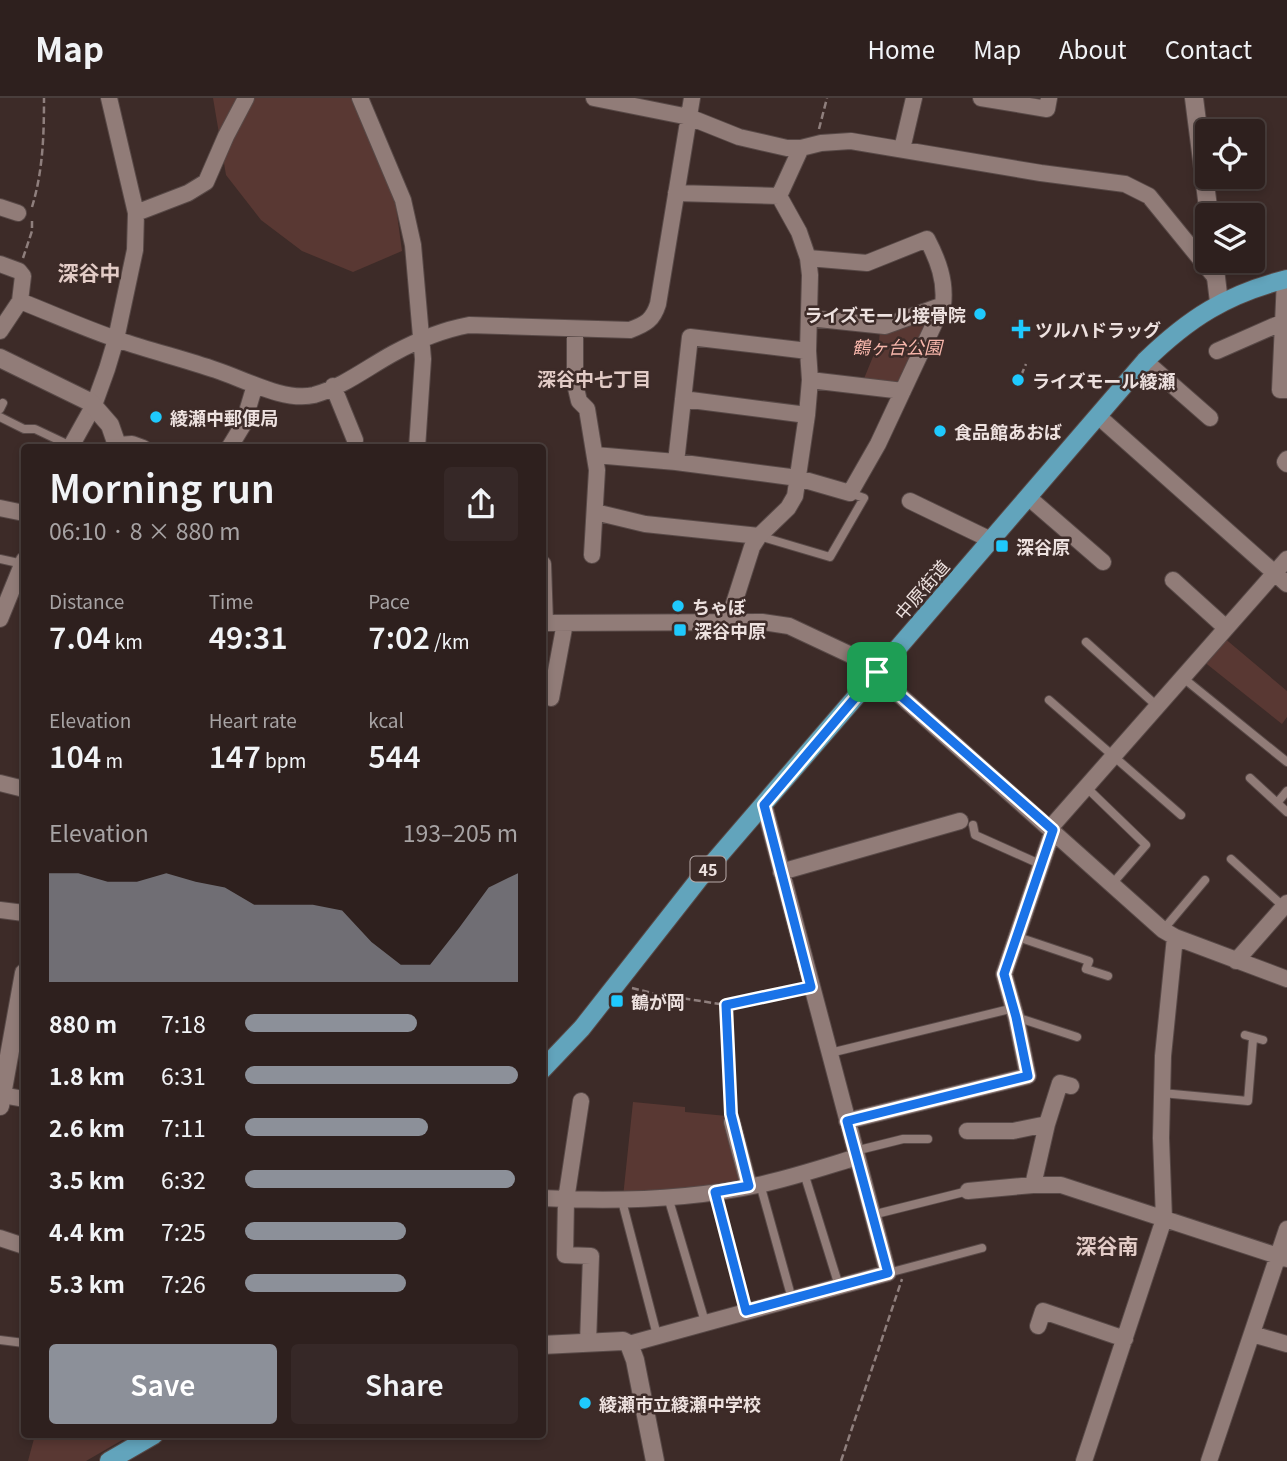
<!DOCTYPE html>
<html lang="en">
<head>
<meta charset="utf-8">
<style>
	body { margin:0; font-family:Georgia,"Noto Sans JP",serif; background:#362827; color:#f1f3f6; height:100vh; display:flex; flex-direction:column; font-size:26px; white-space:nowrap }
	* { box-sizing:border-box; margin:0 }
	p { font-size:23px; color:#a7a3a4 }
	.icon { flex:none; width:38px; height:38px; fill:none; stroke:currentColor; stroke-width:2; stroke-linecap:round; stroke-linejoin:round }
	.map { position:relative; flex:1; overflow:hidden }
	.side { position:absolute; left:21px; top:346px; width:525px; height:994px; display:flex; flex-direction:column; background:#2e201e; border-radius:7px; box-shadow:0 4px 10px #0003,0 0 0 2px #493e3c }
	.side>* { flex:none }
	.buttons { position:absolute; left:1195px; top:21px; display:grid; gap:14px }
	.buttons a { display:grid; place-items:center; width:70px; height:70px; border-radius:7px; background:#2e201e; box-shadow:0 4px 10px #0003,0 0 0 2px #493e3c; font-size:35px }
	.pin { position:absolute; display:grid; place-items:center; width:60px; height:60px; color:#fff; margin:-30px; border-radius:14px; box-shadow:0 4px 10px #0006 }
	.round { display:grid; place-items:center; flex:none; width:74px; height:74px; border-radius:7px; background:#362827 }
	.overview { display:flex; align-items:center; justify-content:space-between; height:119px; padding:0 28px }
	h1 { font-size:38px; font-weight:600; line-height:52px }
	.stats { display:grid; grid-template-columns:repeat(3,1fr); gap:10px; height:119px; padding:7px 28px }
	.stats div { display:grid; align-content:center }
	.stats b { font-size:30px; font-weight:600 }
	.stats small { font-size:19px; font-weight:400 }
	.stats p { font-size:19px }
	.chart { height:196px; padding:14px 28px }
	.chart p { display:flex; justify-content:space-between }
	.chart svg { width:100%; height:126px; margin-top:7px; fill:#8c9099; opacity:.7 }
	.cta { display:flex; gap:14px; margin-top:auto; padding:14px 28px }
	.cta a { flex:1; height:80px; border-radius:7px; background:#8c9099; color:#fff; font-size:28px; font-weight:600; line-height:80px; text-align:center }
	.cta a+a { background:#362827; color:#f1f3f6 }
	ul { padding:0 28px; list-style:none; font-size:23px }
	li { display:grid; grid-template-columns:112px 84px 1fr; align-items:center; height:52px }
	li i { height:18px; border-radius:9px; background:#8c9099 }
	header { display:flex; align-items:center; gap:42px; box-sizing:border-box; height:98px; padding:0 35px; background:#2e201e; border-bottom:2px solid #493e3c }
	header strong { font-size:33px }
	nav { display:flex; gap:38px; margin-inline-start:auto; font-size:24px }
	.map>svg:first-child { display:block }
	.green { fill:#593833 }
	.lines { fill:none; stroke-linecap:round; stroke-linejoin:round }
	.lane-casing { stroke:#584947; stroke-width:10 }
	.street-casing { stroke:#584947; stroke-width:18 }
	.secondary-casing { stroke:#584947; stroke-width:20 }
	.primary-casing { stroke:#584947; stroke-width:20 }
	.path { stroke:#8f7f7d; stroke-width:2.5; stroke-dasharray:7 3.5; stroke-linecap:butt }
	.lane { stroke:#917c78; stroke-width:8 }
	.street { stroke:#917c78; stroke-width:16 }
	.secondary { stroke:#917c78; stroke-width:18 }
	.primary { stroke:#62a4bc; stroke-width:18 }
	.route-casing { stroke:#fff; stroke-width:14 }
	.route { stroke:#1a73e8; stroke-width:9 }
	.poi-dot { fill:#1fc9fd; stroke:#3d2b28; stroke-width:2.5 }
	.labels { text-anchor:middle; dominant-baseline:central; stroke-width:5; stroke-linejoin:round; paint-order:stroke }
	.shield { fill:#3d2b28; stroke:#b8aaa8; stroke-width:2 }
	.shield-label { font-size:16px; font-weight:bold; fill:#ede1df }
	.poi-label { font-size:18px; font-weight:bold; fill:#ede1df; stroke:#3d2b28; text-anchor:start }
	.park-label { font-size:18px; font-style:italic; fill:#f7b6ab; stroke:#3d2b28 }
	.street-label { font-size:18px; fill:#ede1df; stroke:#3d2b28 }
	.neighbourhood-label { font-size:19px; font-weight:bold; fill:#e2cbc6; stroke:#3d2b28 }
	.quarter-label { font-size:21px; font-weight:bold; fill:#e2cbc6; stroke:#3d2b28 }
</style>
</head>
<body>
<header>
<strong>Map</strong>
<nav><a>Home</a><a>Map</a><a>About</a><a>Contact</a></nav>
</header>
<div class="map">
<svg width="1287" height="1363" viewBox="0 0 1287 1363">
	<rect width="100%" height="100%" fill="#3d2b28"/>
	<path class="green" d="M213 0H353L394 94 402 153 353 174 302 153 261 122 226 77Z
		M923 220 928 225 901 283 895 287 863 283 879 244 880 232Z
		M1223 539 1287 593V619L1282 626 1203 563Z
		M633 1004 685 1009V1014L727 1018 744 1080 741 1084 623 1099Z
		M35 1337H131L86 1363H28Z"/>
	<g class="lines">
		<defs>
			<path id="lane" d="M0 311 3 305
				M0 319 24 331H35L71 348
				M759 438 830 459 864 400 850 395
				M0 461 23 466
				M1086 544 1157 608
				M1182 579 1287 664
				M1049 602 1181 717
				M1250 680 1287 714
				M1086 689 1146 747 1113 785
				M1277 705 1287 693
				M973 727 975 737 1042 767
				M1231 761 1284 809
				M1163 832 1205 782
				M1018 839 1089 863 1086 871 1108 878
				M1016 919 1077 939
				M1245 937 1263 942
				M830 955 1014 910
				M1162 995 1248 1003 1253 941
				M855 1053 903 1041H928
				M804 1075 839 1188
				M760 1086 792 1201
				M715 1094 746 1213
				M668 1099 705 1224
				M622 1103 657 1237
				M872 1117 968 1093
				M888 1175 982 1150
				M0 1242 24 1245"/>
			<path id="street" d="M360 0 403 102 413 147 423 261 417 350
				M594 0 689 19 739 39 787 50H801L821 45 851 43 1041 75 1125 86 1149 98 1215 179
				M981 0 1047 11 1049 0
				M902 51 914 0
				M676 95 779 98
				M779 98 801 50
				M0 109 18 115
				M136 115 188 95 206 84 226 38 246 0
				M0 166 19 173 23 178 20 203 0 233
				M1285 181 1280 292H1287
				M20 203C53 216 86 231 119 242 151 253 184 261 216 272 244 281 284 304 314 297 343 289 368 269 394 255 418 242 442 232 469 227L630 232C646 226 653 222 658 206L692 0
				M809 220 885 228 943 207
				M575 231V286L579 303 587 311 597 372 592 457
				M1217 253 1283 224
				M1145 263 1210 320
				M810 282 903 293
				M333 288 355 342
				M683 301 807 317
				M1098 318 1287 486
				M118 347 132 346 143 350
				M70 350 94 307 107 271 116 241 135 152 136 115 109 0
				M229 350 243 327 255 287
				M595 357 676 364 798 380 850 395 878 346 943 207C946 183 938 162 927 141L867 165 808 160
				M1287 361 1285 364 1287 366
				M676 364 690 239 808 253
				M1028 399 1103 464
				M910 403 991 442
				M0 410 24 415
				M595 414 645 426 759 438
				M543 466 545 525
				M1173 482 1226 530
				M0 521 24 462
				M728 524 752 449 759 438 788 410 795 398 807 317 810 282 808 253 810 177 808 160 799 134 779 98
				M542 525 762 524 789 528 853 558 870 567 885 584 1163 832 1175 839 1287 881
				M551 600 565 525
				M0 685 24 691
				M1051 729 1287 461
				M781 774 960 723
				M0 812 24 815
				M1236 863 1287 805
				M2 997 24 1001
				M581 1003 566 1102 565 1157 591 1158 588 1245
				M847 1023 1028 978 1016 919 1004 876 1053 732
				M732 1024 749 1088
				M967 1033H1013L1047 1026 1060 985 1071 988
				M1033 1087 1047 1026
				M968 1093 1033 1087H1061L1287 1161
				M542 1100C614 1104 687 1102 758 1087 791 1080 824 1069 857 1059
				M0 1140 24 1148
				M1038 1228 1043 1213 1125 1241
				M1252 1236 1287 1246
				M629 1246 888 1175 764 707
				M1084 1363 1164 1121 1161 1040 1163 958 1175 839
				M1209 1363 1287 1131"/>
			<path id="secondary" d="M1194 0 1209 117
				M1214 163 1219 204
				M0 260 90 304 110 327 118 350
				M0 1008 24 875
				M542 1247 623 1243 629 1246 635 1262 655 1363"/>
			<path id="primary" d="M542 972 582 930 699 781 1145 263C1189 220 1227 196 1287 181
				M109 1363 154 1337"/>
		</defs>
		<use href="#lane" class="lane-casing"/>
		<use href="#street" class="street-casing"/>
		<use href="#secondary" class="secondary-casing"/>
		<use href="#primary" class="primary-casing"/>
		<path class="path" d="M819 31 827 0
			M32 109C43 73 44 37 44 0
			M23 160 32 133V122
			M1017 287 1026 266
			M632 890 656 896 726 907 797 892
			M726 907 731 1012
			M841 1363 902 1181"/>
		<use href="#lane" class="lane"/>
		<use href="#street" class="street"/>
		<use href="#secondary" class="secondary"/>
		<use href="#primary" class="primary"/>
	</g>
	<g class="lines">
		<defs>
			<path id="route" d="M877 574 885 584 1053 732 1004 876 1016 919 1028 978 847 1023 888 1175 746 1213 715 1094 749 1088 731 1016 726 907 811 889 764 707Z"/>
		</defs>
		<use href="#route" class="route-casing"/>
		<use href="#route" class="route"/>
	</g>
	<g class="poi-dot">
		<circle cx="980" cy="216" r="7"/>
		<path d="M1017.5 220.5h7v7h7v7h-7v7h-7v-7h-7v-7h7z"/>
		<circle cx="1018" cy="282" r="7"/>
		<circle cx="156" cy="319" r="7"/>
		<circle cx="940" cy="333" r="7"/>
		<rect x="995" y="441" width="14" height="14" rx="3.5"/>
		<circle cx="678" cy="508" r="7"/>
		<rect x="673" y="525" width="14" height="14" rx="3.5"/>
		<rect x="610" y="896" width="14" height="14" rx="3.5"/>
		<circle cx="585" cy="1305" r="7"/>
	</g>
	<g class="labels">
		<rect class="shield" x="690.5" y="758.5" width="35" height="25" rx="5"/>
		<g class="shield-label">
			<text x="708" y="771">45</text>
		</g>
		<g class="poi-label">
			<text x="966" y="216" text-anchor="end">ライズモール接骨院</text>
			<text x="1035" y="231">ツルハドラッグ</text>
			<text x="1032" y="282">ライズモール綾瀬</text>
			<text x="170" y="319">綾瀬中郵便局</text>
			<text x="954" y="333">食品館あおば</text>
			<text x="1016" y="448">深谷原</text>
			<text x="692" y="508">ちゃぼ</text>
			<text x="694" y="532">深谷中原</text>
			<text x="631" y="903">鶴が岡</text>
			<text x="599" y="1305">綾瀬市立綾瀬中学校</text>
		</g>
		<g class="park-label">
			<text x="897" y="248">鶴ヶ台公園</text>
		</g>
		<g class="street-label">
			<text transform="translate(921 491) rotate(-49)">中原街道</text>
		</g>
		<g class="neighbourhood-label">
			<text x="594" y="279">深谷中七丁目</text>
		</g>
		<g class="quarter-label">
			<text x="89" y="174">深谷中</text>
			<text x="1107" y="1147">深谷南</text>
		</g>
	</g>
</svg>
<div class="buttons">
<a><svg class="icon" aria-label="locate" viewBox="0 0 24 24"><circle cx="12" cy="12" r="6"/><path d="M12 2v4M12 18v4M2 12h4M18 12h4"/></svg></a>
<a><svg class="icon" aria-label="layers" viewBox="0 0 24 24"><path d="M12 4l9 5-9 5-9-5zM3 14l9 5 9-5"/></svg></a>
</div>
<div class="pin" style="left:877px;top:574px;background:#1e9e55"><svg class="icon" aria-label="arrive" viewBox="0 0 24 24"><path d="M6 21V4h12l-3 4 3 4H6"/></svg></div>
<section class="side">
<div class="overview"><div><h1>Morning run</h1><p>06:10 · 8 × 880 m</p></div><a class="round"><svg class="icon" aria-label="share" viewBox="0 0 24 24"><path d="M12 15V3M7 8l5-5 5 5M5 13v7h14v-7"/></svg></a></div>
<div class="stats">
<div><p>Distance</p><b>7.04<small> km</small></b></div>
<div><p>Time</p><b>49:31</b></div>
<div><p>Pace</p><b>7:02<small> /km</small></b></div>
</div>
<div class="stats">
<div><p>Elevation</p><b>104<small> m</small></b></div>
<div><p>Heart rate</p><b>147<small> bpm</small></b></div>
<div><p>kcal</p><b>544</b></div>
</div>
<div class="chart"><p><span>Elevation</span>193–205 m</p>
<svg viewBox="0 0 160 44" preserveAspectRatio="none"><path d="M0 44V6L10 6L20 9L30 9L40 6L50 9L60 11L70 17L80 17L90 17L100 19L110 30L120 38L130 38L140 25L150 11L160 6V44z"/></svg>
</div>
<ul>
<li><b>880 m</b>7:18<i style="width:63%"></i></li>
<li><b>1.8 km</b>6:31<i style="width:100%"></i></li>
<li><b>2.6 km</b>7:11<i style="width:67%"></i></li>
<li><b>3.5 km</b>6:32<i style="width:99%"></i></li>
<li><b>4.4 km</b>7:25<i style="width:59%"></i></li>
<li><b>5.3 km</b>7:26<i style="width:59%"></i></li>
</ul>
<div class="cta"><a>Save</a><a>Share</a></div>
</section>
</div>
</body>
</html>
